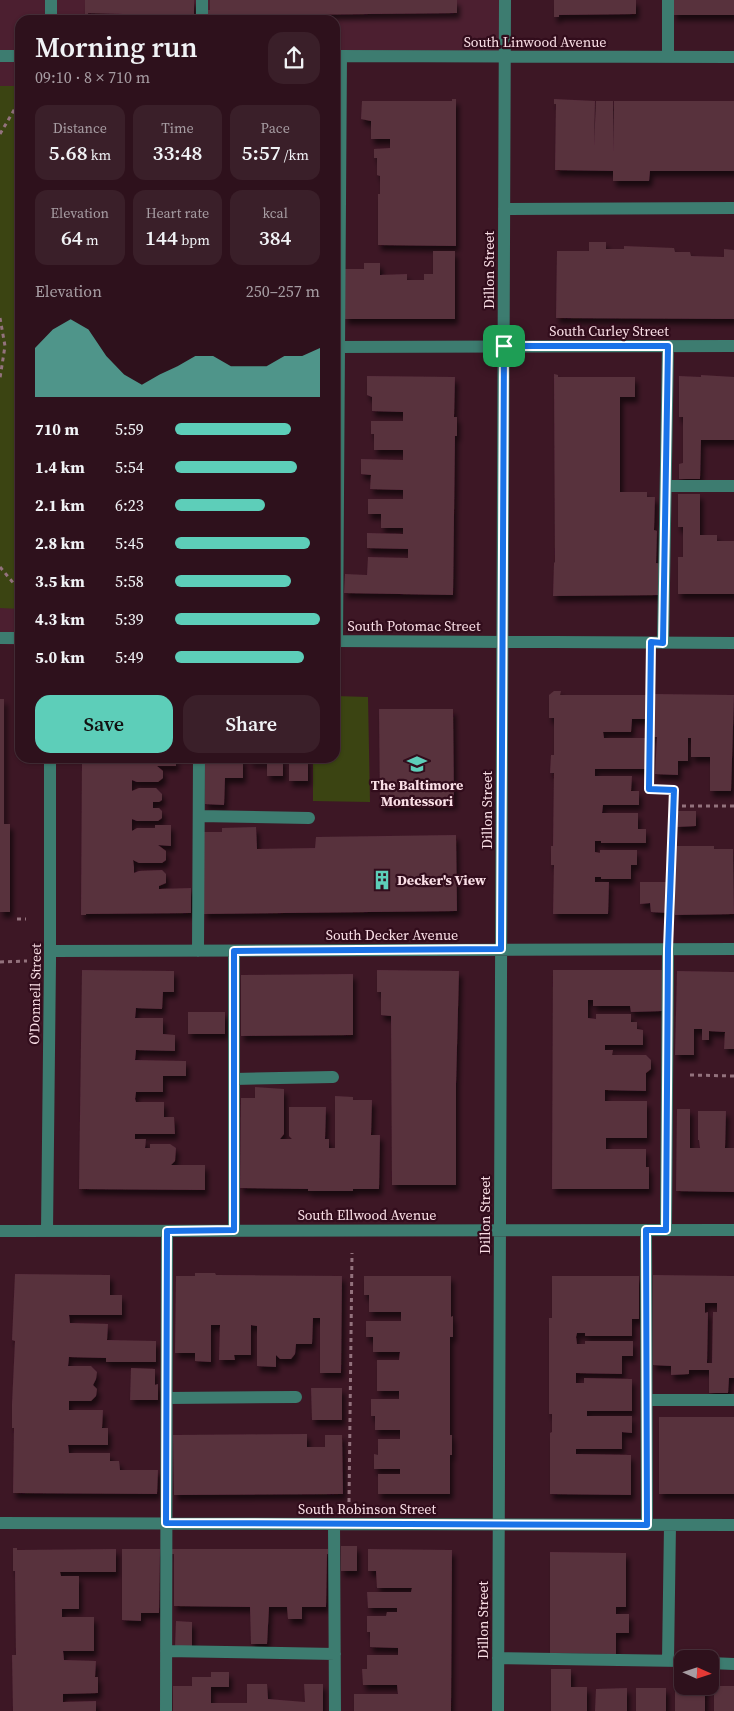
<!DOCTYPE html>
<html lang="en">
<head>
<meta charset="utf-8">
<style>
	body { margin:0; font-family:"Source Serif 4",serif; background:#3a1f29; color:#f1f3f6; height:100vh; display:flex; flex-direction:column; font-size:19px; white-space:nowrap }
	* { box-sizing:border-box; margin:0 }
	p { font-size:16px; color:#a79da3 }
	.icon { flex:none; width:28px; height:28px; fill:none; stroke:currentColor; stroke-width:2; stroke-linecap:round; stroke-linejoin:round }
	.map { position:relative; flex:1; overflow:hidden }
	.details { position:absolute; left:15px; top:15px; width:325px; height:748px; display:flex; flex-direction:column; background:#2e111c; border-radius:15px; box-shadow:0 1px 4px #0004,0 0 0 1px #49313b }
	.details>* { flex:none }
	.needle { width:32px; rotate:93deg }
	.fabs { position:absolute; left:674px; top:1650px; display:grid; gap:10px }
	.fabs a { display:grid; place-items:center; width:45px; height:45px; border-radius:10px; background:#2e111c; box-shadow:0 1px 4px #0004,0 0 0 1px #49313b; font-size:25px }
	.pin { position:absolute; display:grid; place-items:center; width:42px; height:42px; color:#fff; margin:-21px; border-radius:10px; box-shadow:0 2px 8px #0006 }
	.round { display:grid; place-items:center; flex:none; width:52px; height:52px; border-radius:15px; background:#3a1f29 }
	.headline { display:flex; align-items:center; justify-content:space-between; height:85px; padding:0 20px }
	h1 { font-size:28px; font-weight:600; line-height:38px }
	.stats { display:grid; grid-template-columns:repeat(3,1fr); gap:8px; height:85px; padding:5px 20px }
	.stats div { display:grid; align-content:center; border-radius:12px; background:#3a1f29; text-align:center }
	.stats b { font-size:21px; font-weight:600 }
	.stats small { font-size:14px; font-weight:400 }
	.stats p { font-size:14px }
	.chart { height:140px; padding:10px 20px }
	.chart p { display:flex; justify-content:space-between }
	.chart svg { width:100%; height:90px; margin-top:5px; fill:#5dceb9; opacity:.7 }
	.button { display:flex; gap:10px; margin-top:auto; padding:10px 20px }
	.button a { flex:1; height:58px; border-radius:15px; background:#5dceb9; color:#111; font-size:20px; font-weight:600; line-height:58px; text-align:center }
	.button a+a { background:#3a1f29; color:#f1f3f6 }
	ul { padding:0 20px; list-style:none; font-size:16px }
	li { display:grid; grid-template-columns:80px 60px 1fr; align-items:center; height:38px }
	li i { height:12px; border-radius:6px; background:#5dceb9 }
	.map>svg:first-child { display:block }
	.built { fill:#4c1f30 }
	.green { fill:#3b4412 }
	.building { fill:#59303e; fill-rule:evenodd; filter:url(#shadow) }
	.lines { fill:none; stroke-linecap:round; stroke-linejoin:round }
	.path { stroke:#93727d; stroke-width:3; stroke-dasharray:4 4; stroke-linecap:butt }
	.minor { stroke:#3d7c70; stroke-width:12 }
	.route-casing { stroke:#fff; stroke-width:10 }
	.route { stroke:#1a73e8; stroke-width:6 }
	.labels { text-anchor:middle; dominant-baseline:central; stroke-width:4.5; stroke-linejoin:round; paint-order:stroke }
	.street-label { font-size:14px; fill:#fadfe6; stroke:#320d1c }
	.poi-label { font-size:14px; font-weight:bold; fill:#fadfe6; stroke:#320d1c }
</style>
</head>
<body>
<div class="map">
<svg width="734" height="1711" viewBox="0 0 734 1711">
	<defs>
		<filter id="shadow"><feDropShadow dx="3" dy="5.5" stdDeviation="2.5" flood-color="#0009"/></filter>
	</defs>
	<rect width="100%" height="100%" fill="#3d1725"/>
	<path class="built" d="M0 0H504L503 57 335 56V20H20V645L0 644Z"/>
	<path class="green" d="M0 86H15L20 90V609L0 608Z
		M335 696 368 697 370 802 313 801V758H335Z"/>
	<path class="building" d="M85 0H194V16L88 13V15H85Z
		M210 0H457V13L207 16V10H210Z
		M554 0H636V14L559 15V17H554Z
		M673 0H734V15H673Z
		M452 99H456V246L378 245V194H380V176L377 175V158H374V149L390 148V139H371V121L361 119 362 101H452Z
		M554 99 595 101 594 146 596 101H613V151L614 101H734V171H650L649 181H613V171L555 170 556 104H554Z
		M589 242H606V249H624V246L674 248 675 252H690L691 256 724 257V249L734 250V319L556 318 557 251H589Z
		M433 251H455V319H345V269H364V263H380V275L407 274V280H424V274H433Z
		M554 374 558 375V377H635V397H620V492H647V497H655L654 530 657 531 656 563 662 564V595L553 596 554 563 555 562Z
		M701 375 734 377V440H701L700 479H679V464L683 463V417H679V376L701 377Z
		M367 376 455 377 454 417H457V436H455L453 595 344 593 345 574 367 575 368 557 408 558V549L367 548V533L403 534V528H381V514H368V499H403V490L370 489 371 475 361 474V459L403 460V450H374V434H371V421H403V412L372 411V397L367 395Z
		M678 494H700V535H717V541H734V594H678V557H683V527H678Z
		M554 691H561L560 695H648V719H632L631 732H603L604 738H647V769H595V776H632L631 791H639V805H603L602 813H638V829H646V843H601V841H595V852L600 853V850H637V865H631V879H601V877H595V882H609L608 914H553L554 865H551V846H553L554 773H550L551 755H554V718H549V695Z
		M652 694 734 695 731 791H710V757H691V738H688V761H678V775L655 774 657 737H651Z
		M0 699H4V824H10V912H0Z
		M379 709H453L454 804 380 805Z
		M82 758H176V766H157L163 771V778L158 782H137L132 780V791L139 788H156L162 794V800L159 802H153V808H159L162 811V818L158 821H137L132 819V831L137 828H155V825H171V846L158 845 166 851V860L162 863H139L133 860 134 867V873L139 871 162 870 166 874V883L159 886V889L191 888V913L86 914V915H81Z
		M205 758H243V778H225L224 805 205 804Z
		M250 758H283V776H267V762H250Z
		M289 758H308V781H289Z
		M676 811H696V826L676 827Z
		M256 827 257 849 315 848 316 837 456 835 457 911 204 914V832H222V828Z
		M675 846H714V849H733L734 914 675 915Z
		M640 882H670V913L651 912 650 903 640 904Z
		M82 970 174 971V992H163L162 1009 136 1008 135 1018H163V1034L175 1035V1051L136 1050 135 1060 186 1061V1076H163V1092H136L135 1099 136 1102H164V1117H174L175 1134H135V1139H146L145 1148H150V1144H170L176 1148 175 1161 171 1165H205V1190L79 1189Z
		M377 970 459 971 456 1085V1185H392L391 1016 381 1015V992H377Z
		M553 970H662V1011L631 1012 630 1006H593V1000H588V1018L596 1019V1014H631V1022H637V1029L643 1030V1045H605V1050H613L612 1055H646L651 1060V1069L646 1073V1091L605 1090V1101H647V1138H606V1149H646V1167H649V1189H552Z
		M677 971 734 972V1049H724L725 1032 709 1031V1040H702V1029H694V1055H675Z
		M353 974V1035L241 1036V975Z
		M188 1012H225V1034H188Z
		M255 1087 284 1089V1134L280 1139H292L289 1136V1107H326L325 1139H329V1148H335V1096L353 1097V1100H372L371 1135H380L379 1189H353V1191H308V1189L240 1188 241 1098H255Z
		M677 1109H690V1148H700L699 1140H698V1111H726L725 1148H734V1192L676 1191Z
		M195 1273H215L216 1275 342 1276 341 1373H320V1318H313L312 1344H296L295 1354 291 1359H280L276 1355V1367L257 1366V1326L251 1325V1355H234L235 1360H219L220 1325H211V1362L195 1361V1353H175L176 1276H195Z
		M15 1274 110 1275V1295H122V1315H69L70 1323 108 1324 107 1340 156 1341V1362H106V1358L69 1357 68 1366H91L97 1372 96 1379 93 1385 97 1389 96 1396 91 1401H69V1410H103L102 1428H108V1445H68L69 1453H110V1461H119L120 1470H158L157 1494 13 1493 14 1428H12V1404L15 1341 12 1340Z
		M653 1275 734 1276V1378H729L728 1393H709V1370H689V1374L671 1375V1366L653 1365ZM705 1303H717V1312H713L712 1363H707L708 1312 705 1313Z
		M364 1276H451V1317L453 1316V1337H450V1435H452V1455H450V1494H378V1474H400V1469H374V1454L378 1455V1439H400V1430H375V1416H371V1399H399V1391H377V1360H399L400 1352H373V1337H366V1321H401V1312H369V1295H364Z
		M552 1276H639V1319H632V1336H585V1333H577L576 1337 577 1344H585V1341H633V1356H622V1374L576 1373V1383H584V1378L632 1379V1411H587V1416H632V1433L622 1432V1449H576V1454L631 1455V1495L550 1494V1433L552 1432V1414H549V1318H552Z
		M131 1368 155 1369V1385L158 1384V1400H130Z
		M311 1388H342V1420H312Z
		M659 1417H734V1494H659Z
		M307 1434V1447H325V1435H342L343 1494 174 1495 173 1435Z
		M341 1546H357V1571H341Z
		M13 1548H17V1550L116 1549V1572H60L61 1576H79V1609H62V1617H94V1651H63L64 1660 96 1661 95 1677H98V1693L63 1694V1702L96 1701V1711H13L12 1655H16L15 1571H13Z
		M122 1549H160L159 1613H141V1621L122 1620Z
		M172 1549H328V1554H327L326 1607H302V1619H288L287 1607H269L267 1644H251L250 1607 174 1606V1554H172Z
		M368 1549 452 1550 451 1711H354V1694H398L397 1685H363L362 1669H367V1655H398V1648L370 1647V1632H367V1616H386L387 1612H397V1608H368L367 1592H411L412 1588H377L376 1571H368Z
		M550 1552 626 1553V1607H616V1614H629V1633H616V1654L550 1653Z
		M176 1621 192 1622V1647H175Z
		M551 1669H571V1687H587V1711H551Z
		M211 1672H229V1687H211V1703H247V1684H267L268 1699 305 1702 304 1684H323V1711H173V1686H192V1677H211Z
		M689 1686H705V1711H675V1688H689Z
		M714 1686H734V1711H714Z
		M627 1688V1711H595L596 1689Z
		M636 1688H666V1711H636Z"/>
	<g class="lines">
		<path class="path" d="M0 134 20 100
			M0 318 5 346 0 378
			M0 567 20 591V594
			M651 664 649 789 674 790 669 928
			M674 806H734
			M17 919H26
			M0 962 27 961
			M690 1075 734 1076
			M349 1502 352 1253"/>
		<path class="minor" d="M51 0V20
			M668 0V57
			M202 20V0
			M0 56H20
			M335 56 734 57
			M504 209 734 208
			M335 347 734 346
			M667 486H734
			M0 638H20
			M335 641 734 643
			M337 641 341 56
			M663 643 668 346
			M199 816 309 818
			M50 951 734 949
			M198 951 199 758
			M234 951V1230
			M234 1079 333 1077
			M646 1230 647 1525
			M666 1230 668 949
			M0 1231 734 1230
			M47 1231 50 961V758
			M167 1398 296 1397
			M647 1400H734
			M0 1523 734 1525
			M334 1524 335 1711
			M166 1651 335 1654
			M498 1658 682 1661
			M668 1660 670 1525
			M710 1663 734 1664
			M166 1711 167 1231
			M498 1711 505 0"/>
	</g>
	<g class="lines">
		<defs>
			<path id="route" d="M504 346H668L663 643 651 642 649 789 674 790 668 949 666 1230H646L647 1525 166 1523 167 1231 234 1230V951L501 949Z"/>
		</defs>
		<use href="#route" class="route-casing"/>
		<use href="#route" class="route"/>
	</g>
	<defs>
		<symbol id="school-bare" viewBox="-9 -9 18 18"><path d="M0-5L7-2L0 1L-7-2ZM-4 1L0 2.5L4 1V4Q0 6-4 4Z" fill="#5dceb9" stroke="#320d1c" stroke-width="2.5" paint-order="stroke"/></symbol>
		<symbol id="building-bare" viewBox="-9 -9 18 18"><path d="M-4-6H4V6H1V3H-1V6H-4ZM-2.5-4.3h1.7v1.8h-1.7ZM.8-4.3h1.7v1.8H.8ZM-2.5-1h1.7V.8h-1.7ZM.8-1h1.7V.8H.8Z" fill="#5dceb9" stroke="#320d1c" stroke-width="2.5" paint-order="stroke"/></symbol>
	</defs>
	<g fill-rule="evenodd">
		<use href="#school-bare" x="403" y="750" width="28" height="28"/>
		<use href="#building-bare" x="368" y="866" width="28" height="28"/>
	</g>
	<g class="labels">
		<g class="street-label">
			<text x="535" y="42">South Linwood Avenue</text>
			<text transform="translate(489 270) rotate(-90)">Dillon Street</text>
			<text x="609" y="331">South Curley Street</text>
			<text x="414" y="626">South Potomac Street</text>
			<text transform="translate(487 810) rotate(-90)">Dillon Street</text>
			<text x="392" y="935">South Decker Avenue</text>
			<text transform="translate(35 994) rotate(-89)">O'Donnell Street</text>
			<text x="367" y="1215">South Ellwood Avenue</text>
			<text transform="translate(485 1215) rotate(-90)">Dillon Street</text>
			<text x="367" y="1509">South Robinson Street</text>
			<text transform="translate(483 1620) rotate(-90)">Dillon Street</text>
		</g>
		<g class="poi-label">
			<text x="417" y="785">The Baltimore<tspan x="417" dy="16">Montessori</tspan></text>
			<text x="397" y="880" text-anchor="start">Decker's View</text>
		</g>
	</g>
</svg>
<div class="fabs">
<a><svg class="needle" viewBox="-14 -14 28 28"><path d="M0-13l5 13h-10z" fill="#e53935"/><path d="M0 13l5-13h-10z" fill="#a79da3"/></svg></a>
</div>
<div class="pin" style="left:504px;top:346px;background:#1e9e55"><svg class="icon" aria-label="arrive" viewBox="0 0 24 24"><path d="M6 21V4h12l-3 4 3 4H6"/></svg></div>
<section class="details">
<div class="headline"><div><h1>Morning run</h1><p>09:10 · 8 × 710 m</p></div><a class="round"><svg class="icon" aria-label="share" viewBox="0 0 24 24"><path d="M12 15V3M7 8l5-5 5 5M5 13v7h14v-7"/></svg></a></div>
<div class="stats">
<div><p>Distance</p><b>5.68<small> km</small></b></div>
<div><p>Time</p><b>33:48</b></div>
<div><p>Pace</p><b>5:57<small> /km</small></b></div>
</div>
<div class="stats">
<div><p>Elevation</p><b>64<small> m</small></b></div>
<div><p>Heart rate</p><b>144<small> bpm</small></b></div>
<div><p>kcal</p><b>384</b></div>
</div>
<div class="chart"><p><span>Elevation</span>250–257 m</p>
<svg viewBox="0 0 160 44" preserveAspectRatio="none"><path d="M0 44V20L10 11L20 6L30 11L40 24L50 33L60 38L70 33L80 29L90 24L100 24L110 29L120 29L130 29L140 24L150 24L160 20V44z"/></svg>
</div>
<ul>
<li><b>710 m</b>5:59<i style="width:80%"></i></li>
<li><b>1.4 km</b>5:54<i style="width:84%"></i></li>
<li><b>2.1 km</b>6:23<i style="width:62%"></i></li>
<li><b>2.8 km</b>5:45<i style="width:93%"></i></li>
<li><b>3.5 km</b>5:58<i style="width:80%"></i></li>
<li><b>4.3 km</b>5:39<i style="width:100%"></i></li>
<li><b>5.0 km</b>5:49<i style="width:89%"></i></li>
</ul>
<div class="button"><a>Save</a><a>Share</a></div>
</section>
</div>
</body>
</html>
